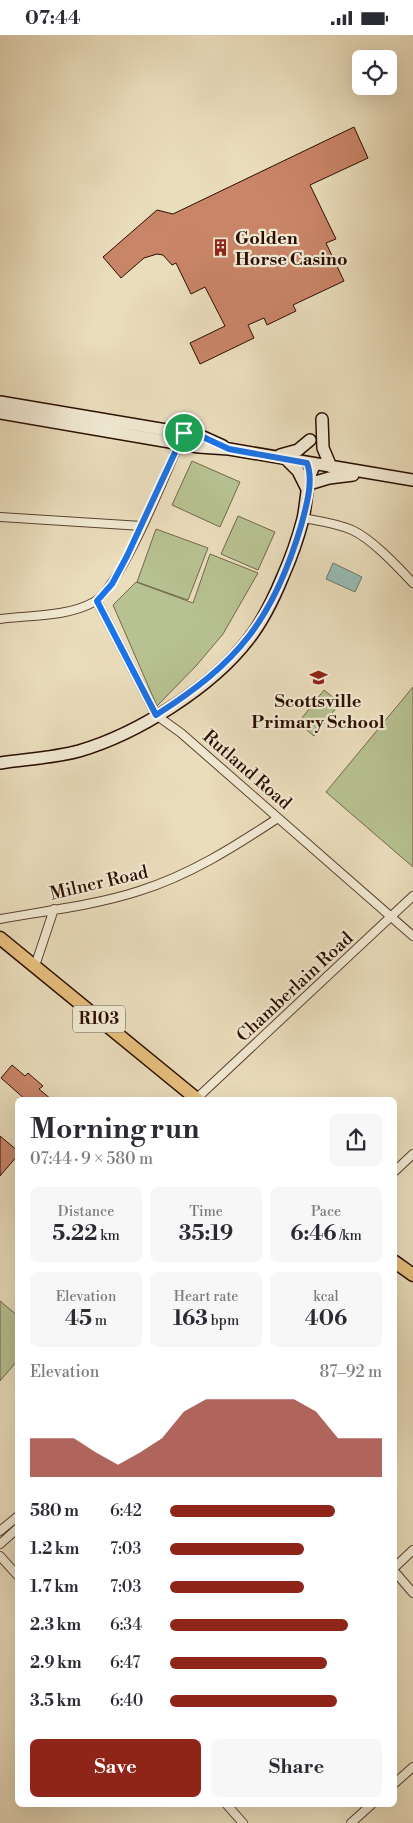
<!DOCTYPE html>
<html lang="en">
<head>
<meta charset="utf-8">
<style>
	body { margin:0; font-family:"Libre Bodoni",serif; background:#f7f7f7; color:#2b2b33; height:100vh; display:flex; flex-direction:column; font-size:19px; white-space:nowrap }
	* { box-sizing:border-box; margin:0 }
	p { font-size:16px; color:#7c7c81 }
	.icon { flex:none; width:28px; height:28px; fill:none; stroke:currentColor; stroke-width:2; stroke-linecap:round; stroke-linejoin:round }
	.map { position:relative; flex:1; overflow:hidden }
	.side { position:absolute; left:15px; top:1062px; width:382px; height:710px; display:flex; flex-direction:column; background:#fff; border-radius:8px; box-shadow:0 5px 20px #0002 }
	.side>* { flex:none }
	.tools { position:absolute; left:352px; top:15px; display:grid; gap:10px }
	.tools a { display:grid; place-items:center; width:45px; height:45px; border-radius:8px; background:#fff; box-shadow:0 5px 20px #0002; font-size:25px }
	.pin { position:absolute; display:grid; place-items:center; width:42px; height:42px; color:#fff; margin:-21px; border:2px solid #fff; border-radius:50%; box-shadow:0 1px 5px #0007 }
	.round { display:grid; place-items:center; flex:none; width:52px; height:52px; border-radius:8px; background:#f7f7f7 }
	.headline { display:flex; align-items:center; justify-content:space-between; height:85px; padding:0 15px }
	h1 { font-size:28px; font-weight:800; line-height:38px }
	.metrics { display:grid; grid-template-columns:repeat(3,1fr); gap:8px; height:85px; padding:5px 15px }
	.metrics div { display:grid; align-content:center; border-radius:8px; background:#f7f7f7; text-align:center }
	.metrics b { font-size:21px; font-weight:800 }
	.metrics small { font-size:14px; font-weight:400 }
	.metrics p { font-size:14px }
	.chart { height:140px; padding:10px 15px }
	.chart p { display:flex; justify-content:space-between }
	.chart svg { width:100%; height:90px; margin-top:5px; fill:#8f2418; opacity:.7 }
	.cta { display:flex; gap:10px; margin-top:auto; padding:10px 15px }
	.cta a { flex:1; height:58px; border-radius:8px; background:#8f2418; color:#fff; font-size:20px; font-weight:800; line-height:58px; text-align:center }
	.cta a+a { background:#f7f7f7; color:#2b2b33 }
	ul { padding:0 15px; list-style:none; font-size:16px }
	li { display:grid; grid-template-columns:80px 60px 1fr; align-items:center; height:38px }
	li i { height:12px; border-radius:6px; background:#8f2418 }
	.status { display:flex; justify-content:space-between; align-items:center; height:35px; padding:0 25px; background:#fff; direction:ltr }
	.status svg { height:14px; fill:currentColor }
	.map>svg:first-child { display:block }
	.green { fill:#b7c191; stroke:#72684a }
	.water { fill:#98bbb4; stroke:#6d766d }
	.building { fill:#c98568; stroke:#2c0e02 }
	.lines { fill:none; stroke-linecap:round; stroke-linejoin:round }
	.street-casing { stroke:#5c4230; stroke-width:10 }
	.secondary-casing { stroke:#2c0e02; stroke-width:14 }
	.primary-casing { stroke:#2c0e02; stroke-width:15 }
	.street { stroke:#f1e9d3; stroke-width:8 }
	.secondary { stroke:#f1e9d3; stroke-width:11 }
	.primary { stroke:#e5be7e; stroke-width:12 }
	.route-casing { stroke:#fff; stroke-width:10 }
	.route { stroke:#1a73e8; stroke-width:6 }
	.labels { text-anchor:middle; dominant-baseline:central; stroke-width:4.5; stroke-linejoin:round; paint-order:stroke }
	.shield { fill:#f1e9d3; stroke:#675041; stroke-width:1 }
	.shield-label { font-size:16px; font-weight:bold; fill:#2c0e02 }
	.poi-label { font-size:18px; font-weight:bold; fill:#2c0e02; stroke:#f1e9d3; text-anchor:start }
	.street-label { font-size:18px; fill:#2c0e02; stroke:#f1e9d3 }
</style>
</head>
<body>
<div class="status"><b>07:44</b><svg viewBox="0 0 49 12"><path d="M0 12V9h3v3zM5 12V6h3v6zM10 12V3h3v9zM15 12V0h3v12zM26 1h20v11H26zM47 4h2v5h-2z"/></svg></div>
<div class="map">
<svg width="413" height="1788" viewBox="0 0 413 1788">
	<rect width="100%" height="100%" fill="#eaddbc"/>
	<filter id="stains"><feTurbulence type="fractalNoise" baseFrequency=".004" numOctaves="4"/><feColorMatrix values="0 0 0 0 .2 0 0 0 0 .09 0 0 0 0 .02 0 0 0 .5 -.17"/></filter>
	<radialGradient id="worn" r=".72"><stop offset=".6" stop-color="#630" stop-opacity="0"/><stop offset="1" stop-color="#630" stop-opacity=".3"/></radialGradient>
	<path class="green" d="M192 426 240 447 220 492 172 470Z
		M238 481 275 497 258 535 221 519Z
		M156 494 208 513 188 565 137 547Z
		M210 519 258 538 223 599 196 631 157 671 113 570 136 547 193 568Z
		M413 652V832L326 757Z
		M324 655 340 668 314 701 298 688Z
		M0 1266 18 1281 17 1326 0 1346Z"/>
	<path class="water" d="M333 528 362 542 355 557 326 544Z"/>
	<path class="building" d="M354 92 368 123 310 150 336 204 326 208 344 246 293 270 296 276 267 290 264 283 248 290 254 303 200 329 190 308 225 291 205 252 191 259 176 228 172 230 163 220 157 219 144 223 121 243 103 222 157 175 173 179Z
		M12 1030 25 1041 28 1038 43 1051 39 1054 52 1065H26L1 1043Z
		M0 1101 18 1116V1120L0 1141Z"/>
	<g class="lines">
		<defs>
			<path id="street" d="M0 482 142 491
				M303 483C319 486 336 488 352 495 372 504 398 532 413 548
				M97 566 156 680 181 698 413 901
				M0 584C30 580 67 582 94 567 121 552 166 438 180 406
				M0 884C45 876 96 870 139 856 190 840 234 812 278 783
				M35 931 54 874
				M196 1064 413 861
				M395 1136 413 1119
				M0 1496 18 1481
				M0 1509 18 1493
				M0 1521 18 1541
				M395 1532 413 1515
				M395 1537 413 1558
				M395 1748 413 1732
				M227 1770 243 1788
				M351 1788 371 1770"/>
			<path id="secondary" d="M0 367 184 398 203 402 223 411
				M0 378 199 412 229 414 413 445
				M322 384 323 413 331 432
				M280 420 298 415 310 405
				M286 424 298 436 307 454
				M309 449 329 443 353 440
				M0 728C26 724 53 723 79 716 137 699 211 653 248 605 263 586 274 563 283 541 291 523 298 503 303 484 307 466 306 445 315 429"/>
			<path id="primary" d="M0 903 198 1065
				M395 1227 413 1240"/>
		</defs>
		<use href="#street" class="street-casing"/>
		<use href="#secondary" class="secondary-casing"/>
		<use href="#primary" class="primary-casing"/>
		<use href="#street" class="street"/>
		<use href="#secondary" class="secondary"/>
		<use href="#primary" class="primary"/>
	</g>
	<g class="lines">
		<defs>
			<path id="route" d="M184 398 203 402 229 414 307 428C314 446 306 472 301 491 273 585 238 628 156 680L97 566 112 549 127 521Z"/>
		</defs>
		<use href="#route" class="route-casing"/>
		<use href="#route" class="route"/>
	</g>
	<defs>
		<symbol id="building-bare" viewBox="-9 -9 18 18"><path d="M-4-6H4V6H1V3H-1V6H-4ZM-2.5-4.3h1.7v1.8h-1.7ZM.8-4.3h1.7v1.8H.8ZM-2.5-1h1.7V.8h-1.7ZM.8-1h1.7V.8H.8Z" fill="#8f2418" stroke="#f1e9d3" stroke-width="2.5" paint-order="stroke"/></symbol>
		<symbol id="school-bare" viewBox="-9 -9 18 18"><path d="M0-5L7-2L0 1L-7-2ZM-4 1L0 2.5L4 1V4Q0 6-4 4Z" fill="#8f2418" stroke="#f1e9d3" stroke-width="2.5" paint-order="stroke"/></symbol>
	</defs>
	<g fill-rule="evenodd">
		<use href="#building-bare" x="208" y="200" width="25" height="25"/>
		<use href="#school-bare" x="306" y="630" width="25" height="25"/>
	</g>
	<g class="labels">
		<rect class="shield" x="73" y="970.5" width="52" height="27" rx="4"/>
		<g class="shield-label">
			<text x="99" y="984">R103</text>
		</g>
		<g class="poi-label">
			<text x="235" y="203">Golden<tspan x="235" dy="21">Horse Casino</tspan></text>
			<text x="318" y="666" text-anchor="middle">Scottsville<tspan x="318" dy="21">Primary School</tspan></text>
		</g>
		<g class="street-label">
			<text transform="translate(247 735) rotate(41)">Rutland Road</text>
			<text transform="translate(99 848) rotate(-13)">Milner Road</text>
			<text transform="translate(295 952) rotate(-43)">Chamberlain Road</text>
		</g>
	</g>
	<rect width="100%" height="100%" filter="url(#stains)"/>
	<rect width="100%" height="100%" fill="url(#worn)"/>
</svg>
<div class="tools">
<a><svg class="icon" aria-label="locate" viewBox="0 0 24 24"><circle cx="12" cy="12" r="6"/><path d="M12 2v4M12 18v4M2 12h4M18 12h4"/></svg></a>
</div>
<div class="pin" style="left:184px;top:398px;background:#1e9e55"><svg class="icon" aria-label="arrive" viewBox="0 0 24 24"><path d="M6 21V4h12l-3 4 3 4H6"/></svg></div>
<section class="side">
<div class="headline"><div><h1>Morning run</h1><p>07:44 · 9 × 580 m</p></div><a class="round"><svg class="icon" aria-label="share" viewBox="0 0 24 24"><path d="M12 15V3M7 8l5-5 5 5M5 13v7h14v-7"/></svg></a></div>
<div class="metrics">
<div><p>Distance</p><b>5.22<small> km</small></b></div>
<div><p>Time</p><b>35:19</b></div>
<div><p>Pace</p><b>6:46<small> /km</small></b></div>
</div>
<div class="metrics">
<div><p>Elevation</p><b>45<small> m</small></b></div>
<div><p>Heart rate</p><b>163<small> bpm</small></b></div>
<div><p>kcal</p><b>406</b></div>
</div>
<div class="chart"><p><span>Elevation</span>87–92 m</p>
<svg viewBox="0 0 160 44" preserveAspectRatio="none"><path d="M0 44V25L10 25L20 25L30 32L40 38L50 32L60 25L70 12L80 6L90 6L100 6L110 6L120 6L130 12L140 25L150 25L160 25V44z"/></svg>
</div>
<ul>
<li><b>580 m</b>6:42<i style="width:78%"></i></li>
<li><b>1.2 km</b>7:03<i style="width:63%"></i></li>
<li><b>1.7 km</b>7:03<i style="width:63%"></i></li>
<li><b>2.3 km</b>6:34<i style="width:84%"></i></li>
<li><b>2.9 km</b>6:47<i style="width:74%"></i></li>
<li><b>3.5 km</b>6:40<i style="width:79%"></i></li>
</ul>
<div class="cta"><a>Save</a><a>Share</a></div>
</section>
</div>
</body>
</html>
